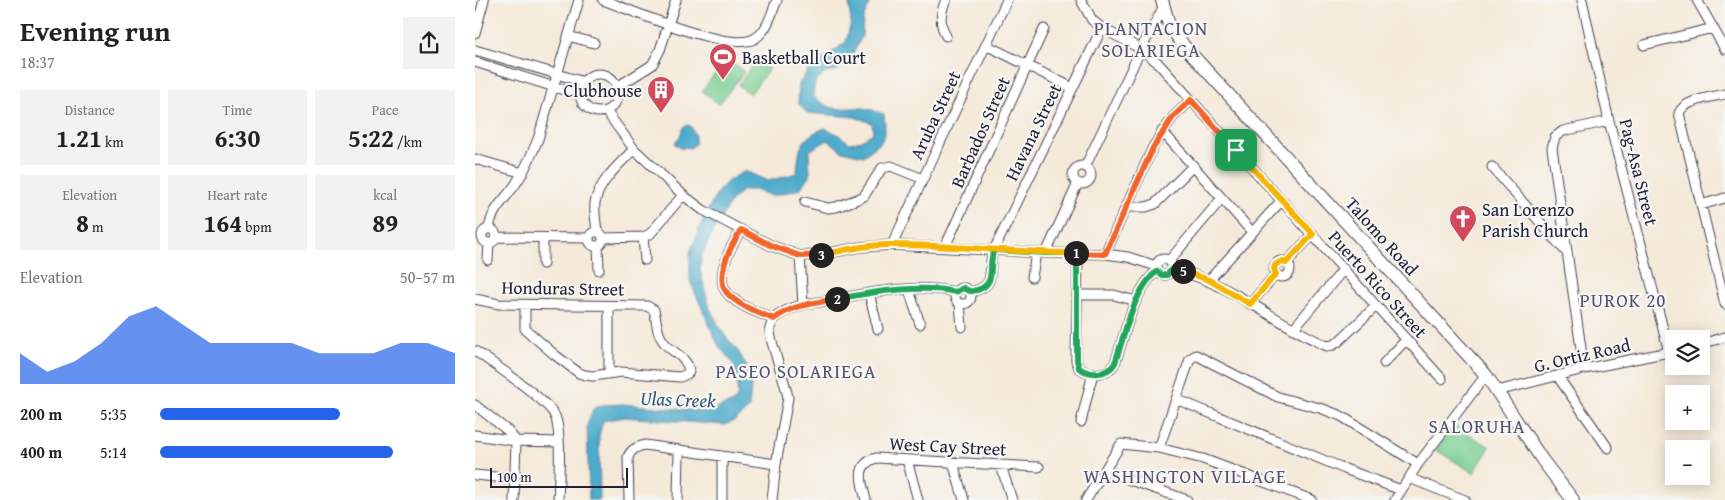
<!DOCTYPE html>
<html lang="en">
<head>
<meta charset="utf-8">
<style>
	body { margin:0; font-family:"Gentium Book Plus",serif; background:#f2f2f2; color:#222; height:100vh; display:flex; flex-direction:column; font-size:19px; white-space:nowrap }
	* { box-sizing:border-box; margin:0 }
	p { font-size:16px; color:#767676 }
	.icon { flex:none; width:28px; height:28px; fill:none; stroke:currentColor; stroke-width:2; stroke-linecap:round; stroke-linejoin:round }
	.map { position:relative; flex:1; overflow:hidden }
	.details { display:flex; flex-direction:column; background:#fff; width:475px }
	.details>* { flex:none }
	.fabs { position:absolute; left:1190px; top:330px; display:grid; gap:10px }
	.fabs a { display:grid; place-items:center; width:45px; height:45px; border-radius:0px; background:#fff; box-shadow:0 2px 12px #0003; font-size:25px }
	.scale { position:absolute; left:15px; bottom:12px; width:138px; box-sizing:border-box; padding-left:5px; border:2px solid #22223b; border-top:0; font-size:14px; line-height:18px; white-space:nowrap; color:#22223b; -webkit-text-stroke:4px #f6f6f2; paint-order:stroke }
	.pin { position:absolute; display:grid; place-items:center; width:42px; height:42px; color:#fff; margin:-21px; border-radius:10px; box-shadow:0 2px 8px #0006 }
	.km { position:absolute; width:25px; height:25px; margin:-12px; border-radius:50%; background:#222; color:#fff; font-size:14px; line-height:25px; text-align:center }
	.round { display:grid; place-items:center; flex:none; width:52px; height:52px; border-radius:0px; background:#f2f2f2 }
	.headline { display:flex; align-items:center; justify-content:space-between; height:85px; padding:0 20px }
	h1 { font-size:28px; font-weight:800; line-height:38px }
	.metrics { display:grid; grid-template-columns:repeat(3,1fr); gap:8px; height:85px; padding:5px 20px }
	.metrics div { display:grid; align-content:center; border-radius:0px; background:#f2f2f2; text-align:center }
	.metrics b { font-size:25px; font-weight:800 }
	.metrics small { font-size:14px; font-weight:400 }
	.metrics p { font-size:14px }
	.chart { height:140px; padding:10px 20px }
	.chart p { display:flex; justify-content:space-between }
	.chart svg { width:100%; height:90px; margin-top:5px; fill:#2563eb; opacity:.7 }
	ul { padding:0 20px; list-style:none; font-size:16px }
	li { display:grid; grid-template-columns:80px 60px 1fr; align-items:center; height:38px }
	li i { height:12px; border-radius:6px; background:#2563eb }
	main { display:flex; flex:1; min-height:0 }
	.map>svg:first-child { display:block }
	.green { fill:#78ce93; stroke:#4d7867 }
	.water { fill:#4dabcc; stroke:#386684 }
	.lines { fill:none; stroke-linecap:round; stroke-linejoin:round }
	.street-casing { stroke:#424053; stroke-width:11 }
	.secondary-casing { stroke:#424053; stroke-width:14 }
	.street { stroke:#fff; stroke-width:9 }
	.secondary { stroke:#fff; stroke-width:12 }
	.split-1-casing { stroke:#fff; stroke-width:10 }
	.split-2-casing { stroke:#fff; stroke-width:10 }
	.split-3-casing { stroke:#fff; stroke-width:10 }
	.split-4-casing { stroke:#fff; stroke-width:10 }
	.split-5-casing { stroke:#fff; stroke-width:10 }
	.split-6-casing { stroke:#fff; stroke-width:10 }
	.split-1 { stroke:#f0652b; stroke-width:6 }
	.split-2 { stroke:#22a559; stroke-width:6 }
	.split-3 { stroke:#f0652b; stroke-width:6 }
	.split-4 { stroke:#f5b400; stroke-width:6 }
	.split-5 { stroke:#22a559; stroke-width:6 }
	.split-6 { stroke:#f5b400; stroke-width:6 }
	.labels { text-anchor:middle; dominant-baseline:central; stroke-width:4.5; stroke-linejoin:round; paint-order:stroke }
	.poi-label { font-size:18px; fill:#22223b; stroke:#f6f6f2; text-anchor:start }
	.street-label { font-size:18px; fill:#22223b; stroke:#f6f6f2 }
	.neighbourhood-label { font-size:19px; letter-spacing:1px; fill:#565072; stroke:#f6f6f2 }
	.water-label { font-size:19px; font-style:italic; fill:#335975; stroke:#f6f6f2 }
</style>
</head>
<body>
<main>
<section class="details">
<div class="headline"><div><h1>Evening run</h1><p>18:37</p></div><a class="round"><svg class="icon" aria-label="share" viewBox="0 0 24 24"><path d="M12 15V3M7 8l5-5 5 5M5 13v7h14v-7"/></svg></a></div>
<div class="metrics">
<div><p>Distance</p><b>1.21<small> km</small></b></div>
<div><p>Time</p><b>6:30</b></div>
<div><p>Pace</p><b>5:22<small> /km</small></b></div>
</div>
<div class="metrics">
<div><p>Elevation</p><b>8<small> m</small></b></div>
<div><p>Heart rate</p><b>164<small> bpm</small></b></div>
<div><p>kcal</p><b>89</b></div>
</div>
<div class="chart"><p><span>Elevation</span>50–57 m</p>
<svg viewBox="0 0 160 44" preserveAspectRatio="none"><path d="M0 44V29L10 38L20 33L30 24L40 11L50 6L60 15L70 24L80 24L90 24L100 24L110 29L120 29L130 29L140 24L150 24L160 29V44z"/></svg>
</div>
<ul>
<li><b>200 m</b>5:35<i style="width:61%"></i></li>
<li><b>400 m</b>5:14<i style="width:79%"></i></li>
</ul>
</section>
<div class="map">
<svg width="1250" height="500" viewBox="0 0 1250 500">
	<rect width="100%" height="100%" fill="#f6f6f2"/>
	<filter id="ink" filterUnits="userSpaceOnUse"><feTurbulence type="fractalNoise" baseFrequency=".02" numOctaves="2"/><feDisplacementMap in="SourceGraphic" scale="10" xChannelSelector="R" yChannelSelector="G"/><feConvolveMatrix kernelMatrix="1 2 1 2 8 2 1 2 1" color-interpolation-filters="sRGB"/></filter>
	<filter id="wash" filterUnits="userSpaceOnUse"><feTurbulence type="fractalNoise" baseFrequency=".0096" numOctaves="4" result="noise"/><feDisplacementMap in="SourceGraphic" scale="20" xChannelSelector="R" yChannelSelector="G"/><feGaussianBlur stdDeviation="1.12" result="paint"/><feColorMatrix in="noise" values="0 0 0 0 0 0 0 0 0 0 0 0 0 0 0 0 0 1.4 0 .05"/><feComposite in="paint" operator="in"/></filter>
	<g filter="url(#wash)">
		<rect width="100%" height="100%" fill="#f5eada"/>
		<path class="green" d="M252 58 269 72 244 104 227 91Z
			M282 60 294 69 275 94 263 85Z
			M977 424 1015 447 999 473 961 450Z"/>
		<path class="water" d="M377 0H396L388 19 387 36 378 54 363 70 350 73 340 83 338 96C361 114 360 107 386 108 394 108 402 112 409 114 412 141 409 141 388 156L367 151 353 140 334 151 335 176 325 189 297 196 280 190H268L256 201 236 235 226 257 225 270 235 309 248 333 263 351 277 376 274 408 261 420 250 425 150 417 128 421 124 436 125 500H114L112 425 118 409 127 405 149 404 234 412 260 401 263 395 259 365 243 345 215 281V253L229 217 244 190 254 180 270 171 293 181 322 173C324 148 324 138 350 128L362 134 375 143 386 140 398 133 397 123 379 117 332 113 323 103 324 84 334 69 371 42 376 22 374 5Z
			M212 125 216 126 220 135V144L215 148 210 147 207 149 200 144 205 136 208 127Z"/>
	</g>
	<g filter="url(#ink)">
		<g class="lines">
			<defs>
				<path id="street" d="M128 0C156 10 260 56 282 37 293 29 297 12 302 0
					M606 0 617 20 627 28 666 49 682 62 967 379
					M1107 0 1134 121 1194 352
					M1222 0 1250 49
					M0 33 9 0
					M93 36 119 43
					M471 36C464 24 465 13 471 0
					M511 45 598 88
					M1169 45 1238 28
					M0 50 109 82
					M0 62 105 95
					M105 93a19 19 0 1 1 38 0a19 19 0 1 1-38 0Z
					M142 87 177 65 185 50 201 0
					M1250 94C1237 97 1209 100 1204 113L1250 304
					M131 111 159 149 208 195 228 210 266 230 297 246 325 256 343 255 386 247 417 245 571 253 630 254 653 257 681 266
					M687 131 777 232
					M0 159 48 173
					M598 175a9 9 0 1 1 18 0a9 9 0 1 1-18 0Z
					M610 167 666 49 688 8
					M1017 167 1092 253
					M330 202 353 208 361 207 383 199 389 196 407 168 416 166 448 179
					M1226 205 1250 198
					M652 207H671L680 204 718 166
					M14 229C17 207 31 200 42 182 51 168 57 154 63 139L104 0
					M7 236a7 7 0 1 1 14 0a7 7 0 1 1-14 0Z
					M266 230C256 246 237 279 254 295 266 307 284 313 299 319
					M122 231C121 223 119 212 120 203 124 181 144 165 159 149
					M114 239a7 7 0 1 1 14 0a7 7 0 1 1-14 0Z
					M21 237 114 238
					M168 237 170 260
					M68 238V264
					M129 238 168 237 175 234 208 195
					M417 245 532 0
					M123 246 124 270
					M470 247 569 29
					M571 253 603 183
					M603 253 601 360 604 368C616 376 633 376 640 363 650 335 658 290 682 271
					M630 254 678 147 698 117 716 100
					M325 256 328 305
					M681 267a8 8 0 1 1 16 0a8 8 0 1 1-16 0Z
					M13 260 14 243
					M694 261 747 198
					M799 269a8 8 0 1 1 16 0a8 8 0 1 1-16 0Z
					M811 263 838 234
					M697 269C753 281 800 323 852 346L858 345 863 342 901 306
					M557 277 561 253
					M734 280 806 201
					M480 296a8 8 0 1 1 16 0a8 8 0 1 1-16 0Z
					M434 290 445 324
					M495 292C522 286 513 275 517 254L627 28
					M394 293 403 329
					M602 295H639L661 301
					M0 299 24 304 172 306 179 310C182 321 181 332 188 341 196 353 213 356 214 372L212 374 205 377 146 372 118 376 110 375 104 373 80 355 50 329V305
					M485 304 487 327
					M775 304 801 274
					M818 329 869 269
					M1226 344 1250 337
					M0 351C16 362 74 401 80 416 87 433 84 479 83 500
					M909 363 931 340
					M1109 369 1077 148 1080 137 1088 131 1134 121
					M134 373V306
					M1083 377 1133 448
					M1022 391 1109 369 1199 351
					M701 399 870 469 926 490
					M0 405 33 431 41 441 39 500
					M606 422 618 373
					M0 435 41 441 84 442
					M684 448 715 359 721 355 803 397 848 409 866 416 943 464
					M432 460 443 500
					M478 463 489 500
					M526 466 537 500
					M630 471 712 500
					M0 475 40 479
					M934 478 990 500
					M154 500 153 457C156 449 162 447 170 445L301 464
					M203 500 204 450
					M247 500V456
					M297 500 301 464 313 398C311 382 293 338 295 328 297 321 301 316 307 313 320 305 337 303 351 301 391 293 441 283 481 292
					M391 500C387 483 379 465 401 458L564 467
					M611 500 646 444 684 448 728 459 837 500
					M920 500 943 464 1011 375"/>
				<path id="secondary" d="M687 0 694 25 709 46 1011 375 1068 461 1098 500"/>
			</defs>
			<use href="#street" class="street-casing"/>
			<use href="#secondary" class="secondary-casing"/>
			<use href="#street" class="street"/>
			<use href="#secondary" class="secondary"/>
		</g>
	</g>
	<g class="lines" filter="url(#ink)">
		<defs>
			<path id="split-1" d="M601 253 630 254 678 148 698 117 716 100 761 150"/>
			<path id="split-2" d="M362 299C398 292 445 284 481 292L488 288C490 289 492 290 495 291 496 292 501 290 502 290 523 284 512 264 519 250L571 253H601"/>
			<path id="split-3" d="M346 255 325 256 297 246 266 230C256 246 237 279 254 295 266 307 284 313 299 319 316 305 340 303 362 299"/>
			<path id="split-4" d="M346 255C370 250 393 244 418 245 480 245 541 253 603 253L602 269"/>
			<path id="split-5" d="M602 269V360L604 368C616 376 633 375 640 363 650 334 658 291 682 271L686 275H692L697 269 708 271"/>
			<path id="split-6" d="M708 271 734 280 775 304 801 274 799 269 800 265 807 261 811 263 838 234 761 150"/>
		</defs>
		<use href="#split-1" class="split-1-casing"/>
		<use href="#split-2" class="split-2-casing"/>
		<use href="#split-3" class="split-3-casing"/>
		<use href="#split-4" class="split-4-casing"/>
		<use href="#split-5" class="split-5-casing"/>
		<use href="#split-6" class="split-6-casing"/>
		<use href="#split-1" class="split-1"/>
		<use href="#split-2" class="split-2"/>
		<use href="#split-3" class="split-3"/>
		<use href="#split-4" class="split-4"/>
		<use href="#split-5" class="split-5"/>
		<use href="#split-6" class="split-6"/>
	</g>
	<defs>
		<symbol id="stadium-pin" viewBox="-11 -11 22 30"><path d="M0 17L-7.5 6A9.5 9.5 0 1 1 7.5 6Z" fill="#d1495b" stroke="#f6f6f2"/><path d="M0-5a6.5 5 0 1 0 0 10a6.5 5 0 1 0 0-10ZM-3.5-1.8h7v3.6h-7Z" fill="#fff"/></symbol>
		<symbol id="building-pin" viewBox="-11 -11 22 30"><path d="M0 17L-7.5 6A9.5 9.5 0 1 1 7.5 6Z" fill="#d1495b" stroke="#f6f6f2"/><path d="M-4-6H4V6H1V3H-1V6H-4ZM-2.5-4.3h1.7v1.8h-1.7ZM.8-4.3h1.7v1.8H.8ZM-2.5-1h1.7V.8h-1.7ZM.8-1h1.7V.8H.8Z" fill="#fff"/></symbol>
		<symbol id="church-pin" viewBox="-11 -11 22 30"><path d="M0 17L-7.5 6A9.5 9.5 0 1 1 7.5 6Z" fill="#d1495b" stroke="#f6f6f2"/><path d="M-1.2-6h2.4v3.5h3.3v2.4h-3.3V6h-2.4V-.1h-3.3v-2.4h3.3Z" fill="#fff"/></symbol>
	</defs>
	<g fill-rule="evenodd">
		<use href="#stadium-pin" x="232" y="41" width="32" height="43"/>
		<use href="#building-pin" x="170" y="74" width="32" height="43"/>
		<use href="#church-pin" x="972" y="203" width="32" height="43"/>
	</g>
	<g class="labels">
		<g class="poi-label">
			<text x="267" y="57">Basketball Court</text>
			<text x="167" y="90" text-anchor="end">Clubhouse</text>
			<text x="1007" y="209">San Lorenzo<tspan x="1007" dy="21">Parish Church</tspan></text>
		</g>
		<g class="street-label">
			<text transform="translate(460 115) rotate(-65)">Aruba Street</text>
			<text transform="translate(505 132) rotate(-66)">Barbados Street</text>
			<text transform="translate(558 132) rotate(-64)">Havana Street</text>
			<text transform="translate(1164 172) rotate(76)">Pag-Asa Street</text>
			<text transform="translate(907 236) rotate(48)">Talomo Road</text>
			<text transform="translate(903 284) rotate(48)">Puerto Rico Street</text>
			<text transform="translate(88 288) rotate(1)">Honduras Street</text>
			<text transform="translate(1107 355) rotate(-13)">G. Ortiz Road</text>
			<text transform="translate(473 446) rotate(3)">West Cay Street</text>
		</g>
		<g class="neighbourhood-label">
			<text x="676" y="28">PLANTACION<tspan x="676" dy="22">SOLARIEGA</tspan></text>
			<text x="1148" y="300">PUROK 20</text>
			<text x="321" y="371">PASEO SOLARIEGA</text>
			<text x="1002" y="426">SALORUHA</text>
			<text x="710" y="476">WASHINGTON VILLAGE</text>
		</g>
		<g class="water-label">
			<text transform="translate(203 399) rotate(2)">Ulas Creek</text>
		</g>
	</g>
</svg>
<div class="fabs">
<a><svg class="icon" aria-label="layers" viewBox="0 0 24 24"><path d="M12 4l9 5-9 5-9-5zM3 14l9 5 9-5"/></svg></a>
<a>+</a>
<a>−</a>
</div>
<div class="scale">100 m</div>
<div class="pin" style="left:761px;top:150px;background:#1e9e55"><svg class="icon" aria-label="arrive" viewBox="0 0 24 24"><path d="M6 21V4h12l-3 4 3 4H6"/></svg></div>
<b class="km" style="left:601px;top:253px">1</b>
<b class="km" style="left:362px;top:299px">2</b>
<b class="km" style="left:346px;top:255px">3</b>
<b class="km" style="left:708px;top:271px">5</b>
</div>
</main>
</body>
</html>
